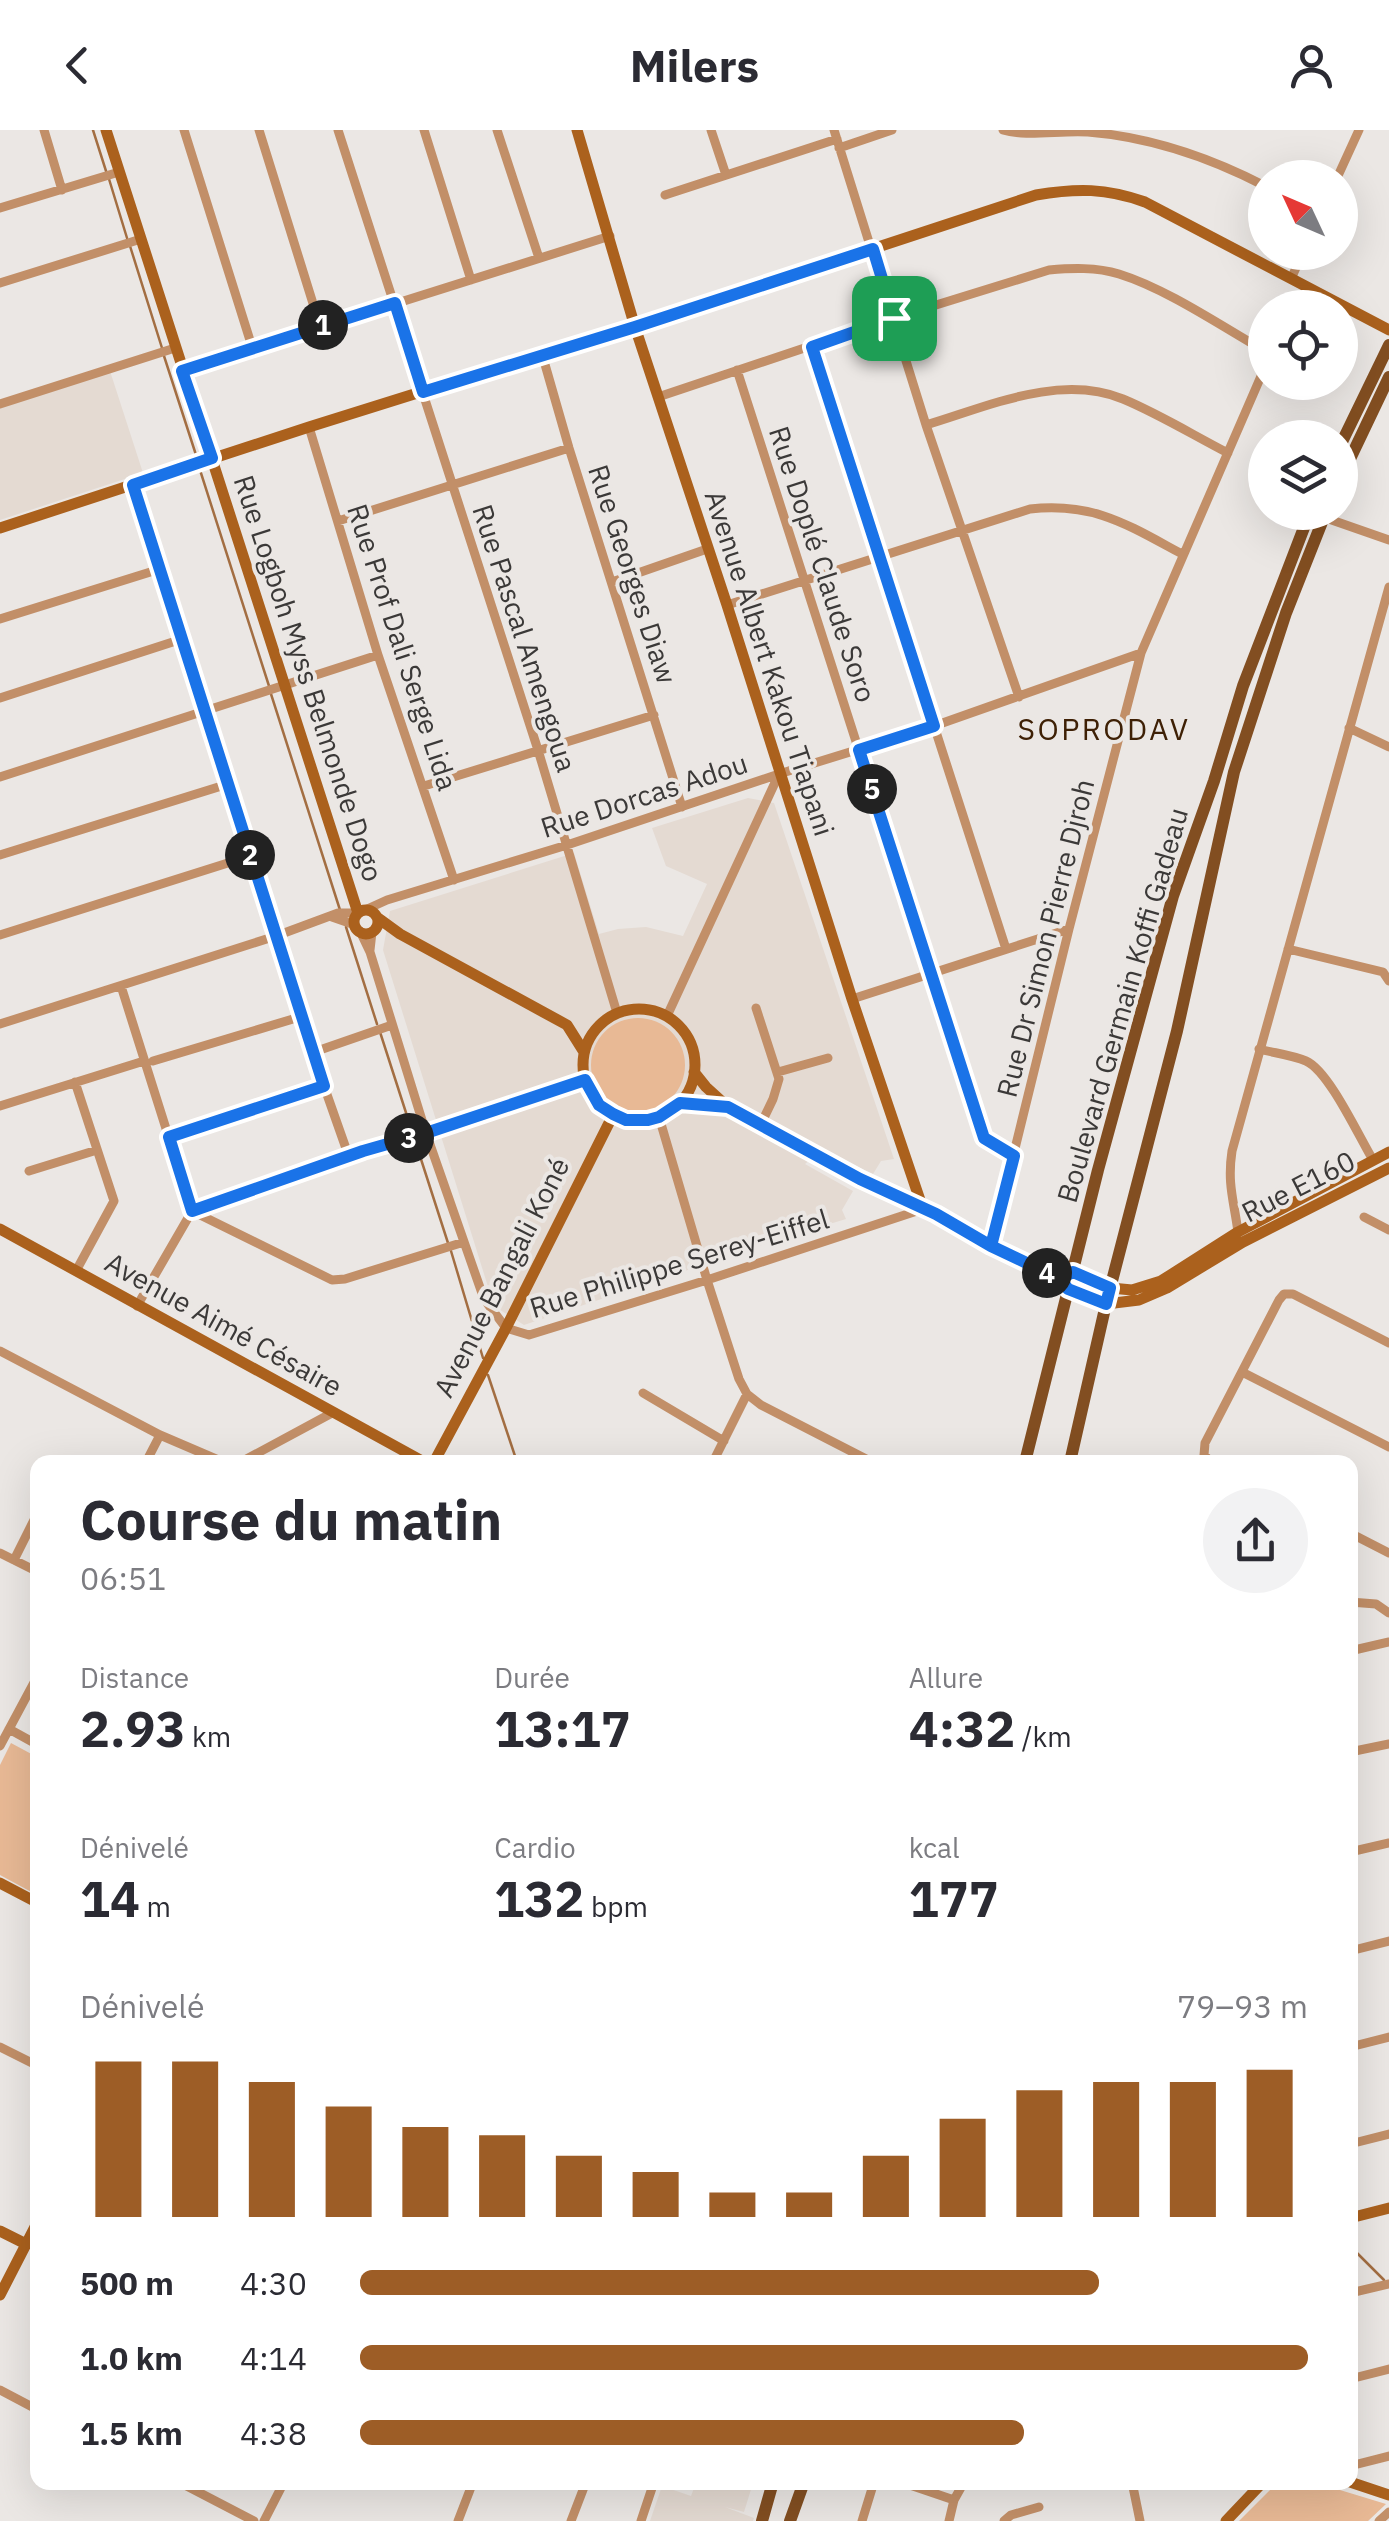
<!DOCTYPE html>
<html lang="fr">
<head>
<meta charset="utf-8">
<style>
	body { margin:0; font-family:"IBM Plex Sans",sans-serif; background:#f2f2f3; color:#2b2b33; height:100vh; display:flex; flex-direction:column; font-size:38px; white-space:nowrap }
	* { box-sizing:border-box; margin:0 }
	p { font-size:32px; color:#7c7c81 }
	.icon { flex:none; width:55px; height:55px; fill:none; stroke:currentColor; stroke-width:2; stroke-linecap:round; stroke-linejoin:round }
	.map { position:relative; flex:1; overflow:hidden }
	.sheet { position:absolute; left:30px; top:1325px; width:1328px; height:1035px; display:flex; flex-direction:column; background:#fff; border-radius:20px; box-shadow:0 10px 40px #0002 }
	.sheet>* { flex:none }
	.needle { width:65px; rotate:314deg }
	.tools { position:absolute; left:1248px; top:30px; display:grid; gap:20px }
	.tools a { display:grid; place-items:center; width:110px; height:110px; border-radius:50%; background:#fff; box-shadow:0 10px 40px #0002; font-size:50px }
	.pin { position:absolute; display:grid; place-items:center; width:85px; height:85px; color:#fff; margin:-42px; border-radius:20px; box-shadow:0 5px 15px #0006 }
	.km { position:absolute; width:50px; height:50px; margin:-25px; border-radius:50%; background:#222; color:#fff; font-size:28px; line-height:50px; text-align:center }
	.round { display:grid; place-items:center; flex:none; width:105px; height:105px; border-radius:52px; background:#f2f2f3 }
	.overview { display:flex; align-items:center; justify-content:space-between; height:170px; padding:0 50px }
	h1 { font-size:55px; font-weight:800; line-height:75px }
	.metrics { display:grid; grid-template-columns:repeat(3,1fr); gap:15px; height:170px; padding:10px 50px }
	.metrics div { display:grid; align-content:center }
	.metrics b { font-size:50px; font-weight:800 }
	.metrics small { font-size:28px; font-weight:400 }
	.metrics p { font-size:28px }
	.chart { height:280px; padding:20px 50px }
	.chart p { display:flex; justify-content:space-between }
	.chart svg { width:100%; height:180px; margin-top:10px; stroke:#9d5d26; stroke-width:6 }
	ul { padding:0 50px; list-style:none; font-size:32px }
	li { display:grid; grid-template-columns:160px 120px 1fr; align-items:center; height:75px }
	li i { height:25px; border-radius:12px; background:#9d5d26 }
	header { display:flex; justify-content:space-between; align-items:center; height:130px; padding:0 50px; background:#fff; font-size:45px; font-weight:800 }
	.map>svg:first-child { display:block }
	.built { fill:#e4dad2 }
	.green { fill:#e8b995 }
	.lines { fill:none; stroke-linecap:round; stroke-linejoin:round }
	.stream { stroke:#a36e42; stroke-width:2.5 }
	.street { stroke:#c28f68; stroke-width:9 }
	.secondary { stroke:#ab611d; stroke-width:11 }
	.primary { stroke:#824e21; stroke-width:12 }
	.route-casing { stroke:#fff; stroke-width:20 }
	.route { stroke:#1a73e8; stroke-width:12 }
	.labels { text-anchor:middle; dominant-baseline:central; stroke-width:8; stroke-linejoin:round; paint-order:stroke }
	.street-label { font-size:28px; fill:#3b3938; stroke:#ebe7e4 }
	.neighbourhood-label { font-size:30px; letter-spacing:2.5px; fill:#3e2005; stroke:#ebe7e4 }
</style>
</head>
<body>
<header><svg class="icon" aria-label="back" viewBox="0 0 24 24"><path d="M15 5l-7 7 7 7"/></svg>Milers<svg class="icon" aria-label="person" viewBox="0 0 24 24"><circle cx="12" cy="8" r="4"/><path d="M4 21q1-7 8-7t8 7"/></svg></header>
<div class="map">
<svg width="1389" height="2391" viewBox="0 0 1389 2391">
	<rect width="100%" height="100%" fill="#ebe7e4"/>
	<path class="built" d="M110 241 143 343 0 390V277Z
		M748 668 774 673 894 1029 881 1031 873 1044 822 1020 805 1034 853 1061 842 1080 846 1089 777 1110 524 1195 494 1176 383 820 390 781 574 723 599 804 618 799 646 797 683 806 707 754 666 736 652 698Z
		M696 2353H753L744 2382 725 2377 754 2388 753 2391H650L662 2356 691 2366Z"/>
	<path class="green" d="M591 935a47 47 0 1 1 94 0a47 47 0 1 1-94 0Z
		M11 1613 37 1627V1765L0 1745V1635Z
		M1278 2352 1317 2353 1386 2374 1368 2391H1239Z"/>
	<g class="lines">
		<path class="stream" d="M93 0 106 41
			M109 49 127 108
			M130 116 162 218
			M164 226 197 328
			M200 340 269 556
			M271 564 340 780
			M346 797 377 894
			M380 902 448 1113
			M451 1121 483 1228
			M488 1245 517 1332
			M1350 2116 1384 2150"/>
		<path class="street" d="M44 0 62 60
			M184 0 253 220
			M259 0 320 196
			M338 0 538 620 617 883
			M424 0 471 150
			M497 0 539 128
			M711 0 726 45
			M834 0 926 295 1019 567
			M1003 0C1025 7 1062 0 1088 2 1151 7 1209 27 1265 56
			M839 18 892 0
			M1337 48 1359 0
			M665 65 837 9
			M0 78 119 42
			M1291 149 1303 122
			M0 153 141 109
			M1297 178 1308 158
			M812 217 1006 819
			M542 224 569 318 682 677
			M737 240 983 1008 996 1018 1014 1026
			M182 241 610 106
			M658 267 894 188 1049 140C1072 138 1096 137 1119 144 1167 159 1221 196 1265 221
			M0 274 175 218
			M926 295C987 277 1059 243 1123 269 1159 284 1193 305 1228 323
			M309 297 378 525 454 750
			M133 355 324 956 349 1027
			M1323 387 1389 410
			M338 391 569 318
			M612 452 707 419
			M727 475 1030 379C1094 372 1128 395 1182 424
			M0 489 160 439
			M0 568 182 509
			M1349 598 1389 617
			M0 647 378 525
			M424 656 654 585
			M0 725 228 654
			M365 780 387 770 567 715 779 644 934 596 1141 523
			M332 787 355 795
			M360 801 370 822 426 1003 484 1169 506 1198 529 1205 707 1150 923 1079
			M0 805 250 726
			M1288 819 1383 842 1389 851
			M370 820 372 802
			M121 856 192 1081 332 1150 345 1149 464 1112
			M852 869 1069 799
			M756 878 779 949 773 969 761 994
			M667 886 779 644
			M0 894 276 806 338 783H358
			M1259 919C1274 923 1292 925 1306 931 1329 941 1359 1007 1373 1030
			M314 922 392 895
			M153 931 303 886
			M778 942 828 928
			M75 952 114 1071 76 1141
			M0 976 144 931
			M659 987 707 1150 739 1249 747 1264 761 1275 872 1332
			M169 1007 324 956
			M29 1041 97 1020
			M1364 1087 1389 1100
			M1238 1102C1234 1071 1227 1054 1232 1021L1389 457
			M991 1116 1069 799 1141 523 1265 237
			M137 1176 192 1081 363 1021 585 951
			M0 1221 160 1305 223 1332
			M1242 1242 1389 1317
			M643 1263 724 1311
			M146 1332 160 1305
			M241 1332 332 1283
			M713 1332 747 1264
			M1211 1332 1204 1325 1205 1313 1279 1170 1284 1164H1293L1389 1213
			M1350 1403 1389 1423
			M0 1423 38 1442
			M14 1430 38 1382
			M1350 1472 1376 1474 1389 1483
			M1350 1521 1389 1512
			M9 1599 38 1615
			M0 1616 38 1545
			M1350 1622 1389 1614
			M1350 1722 1389 1713
			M1350 1821 1389 1811
			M0 1917 38 1936
			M1350 1917 1389 1907
			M1350 2014 1389 2004
			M1350 2163 1389 2154
			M1350 2249 1389 2239
			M0 2260 38 2280
			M1350 2336 1389 2326
			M179 2352 254 2391
			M901 2352 954 2370
			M1132 2352 1140 2391
			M264 2391 284 2352
			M458 2391 473 2352
			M571 2391 586 2352
			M641 2391 654 2352
			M862 2391 874 2352
			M949 2391 954 2370 964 2352
			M1004 2391 1011 2385 1039 2377
			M1379 2391 1389 2382"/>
		<path class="secondary" d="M106 0 358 783
			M577 0 635 197 727 475 852 869 923 1079
			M0 398 309 297 542 224 635 197 1036 65C1077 58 1106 58 1145 72L1389 200
			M354 792a12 12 0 1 1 24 0a12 12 0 1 1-24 0Z
			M378 788 400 804 567 895 584 922
			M583 935a56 56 0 1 1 112 0a56 56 0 1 1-112 0Z
			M694 942 706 957 728 977 861 1049 937 1084 991 1116 1060 1149 1068 1159 1106 1174 1139 1170 1167 1158 1243 1112 1389 1038
			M680 973 728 977
			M0 1099 424 1332
			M1068 1145 1073 1142 1111 1158 1132 1160 1161 1151 1238 1102 1389 1022
			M434 1332 506 1198 613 985
			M0 1753 38 1773
			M1350 2088 1389 2078
			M0 2101 26 2114
			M0 2165 38 2091
			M1350 2352 1389 2365
			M1226 2391 1263 2352"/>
		<path class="primary" d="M1340 316 1389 215
			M1340 350 1389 247
			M1025 1332 1098 1040 1173 766 1214 651 1243 556 1310 382
			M1070 1332 1106 1174 1177 901 1234 642 1286 483 1326 382
			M762 2391 773 2352
			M790 2391 804 2352"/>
	</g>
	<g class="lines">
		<defs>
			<path id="route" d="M894 188 873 119 635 197 423 262 395 173 182 241 212 328 133 355 324 956 169 1007 192 1081 363 1021 426 1003 585 950 599 975 613 984 626 990H648L659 987 680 973 728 977 860 1049 936 1084 991 1116 1060 1149 1068 1159 1106 1174 1110 1158 1073 1142 1060 1149 1054 1146 991 1116 1014 1026 984 1008 859 620 934 596 812 217 894 188"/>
		</defs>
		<use href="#route" class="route-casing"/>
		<use href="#route" class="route"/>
	</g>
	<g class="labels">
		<g class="street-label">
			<text transform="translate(823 434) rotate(72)">Rue Doplé Claude Soro</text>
			<text transform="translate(633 444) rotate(72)">Rue Georges Diaw</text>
			<text transform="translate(525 508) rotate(72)">Rue Pascal Amengoua</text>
			<text transform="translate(403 517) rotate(72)">Rue Prof Dali Serge Lida</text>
			<text transform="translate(770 533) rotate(72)">Avenue Albert Kakou Tiapani</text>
			<text transform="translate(309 548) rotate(72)">Rue Logboh Myss Belmonde Dogo</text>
			<text transform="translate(644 665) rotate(-18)">Rue Dorcas Adou</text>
			<text transform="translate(1045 808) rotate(-76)">Rue Dr Simon Pierre Djroh</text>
			<text transform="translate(1122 875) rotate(-74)">Boulevard Germain Koffi Gadeau</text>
			<text transform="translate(1298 1056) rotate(-27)">Rue E160</text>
			<text transform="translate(679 1133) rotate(-17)">Rue Philippe Serey-Eiffel</text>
			<text transform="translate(501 1147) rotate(-63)">Avenue Bangali Koné</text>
			<text transform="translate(224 1194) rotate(29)">Avenue Aimé Césaire</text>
		</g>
		<g class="neighbourhood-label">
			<text x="1104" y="598">SOPRODAV</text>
		</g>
	</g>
</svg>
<div class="tools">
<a><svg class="needle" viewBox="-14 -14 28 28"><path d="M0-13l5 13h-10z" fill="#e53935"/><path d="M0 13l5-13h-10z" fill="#7c7c81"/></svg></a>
<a><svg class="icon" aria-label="locate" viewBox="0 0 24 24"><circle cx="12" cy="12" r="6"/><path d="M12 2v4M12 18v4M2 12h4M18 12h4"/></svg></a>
<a><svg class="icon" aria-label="layers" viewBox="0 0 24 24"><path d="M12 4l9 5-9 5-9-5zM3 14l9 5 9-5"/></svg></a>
</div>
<div class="pin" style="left:894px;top:188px;background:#1e9e55"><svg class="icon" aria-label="arrive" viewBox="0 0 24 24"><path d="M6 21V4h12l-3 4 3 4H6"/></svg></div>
<b class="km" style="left:323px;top:195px">1</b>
<b class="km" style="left:250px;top:725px">2</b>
<b class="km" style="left:409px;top:1008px">3</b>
<b class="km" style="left:1047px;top:1143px">4</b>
<b class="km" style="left:872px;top:659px">5</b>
<section class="sheet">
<div class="overview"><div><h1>Course du matin</h1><p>06:51</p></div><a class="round"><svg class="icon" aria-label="share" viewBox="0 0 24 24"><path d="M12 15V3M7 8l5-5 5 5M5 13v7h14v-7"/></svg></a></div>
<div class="metrics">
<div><p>Distance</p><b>2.93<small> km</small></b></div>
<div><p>Durée</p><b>13:17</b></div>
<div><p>Allure</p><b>4:32<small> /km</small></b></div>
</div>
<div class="metrics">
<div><p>Dénivelé</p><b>14<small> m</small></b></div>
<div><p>Cardio</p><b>132<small> bpm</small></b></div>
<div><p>kcal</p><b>177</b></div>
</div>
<div class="chart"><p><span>Dénivelé</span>79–93 m</p>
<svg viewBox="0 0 160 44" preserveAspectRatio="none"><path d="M5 44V6M15 44V6M25 44V11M35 44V17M45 44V22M55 44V24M65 44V29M75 44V33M85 44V38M95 44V38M105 44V29M115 44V20M125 44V13M135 44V11M145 44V11M155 44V8"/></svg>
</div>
<ul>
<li><b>500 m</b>4:30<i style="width:78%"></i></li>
<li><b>1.0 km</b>4:14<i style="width:100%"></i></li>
<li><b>1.5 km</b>4:38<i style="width:70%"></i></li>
</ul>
</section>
</div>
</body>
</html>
